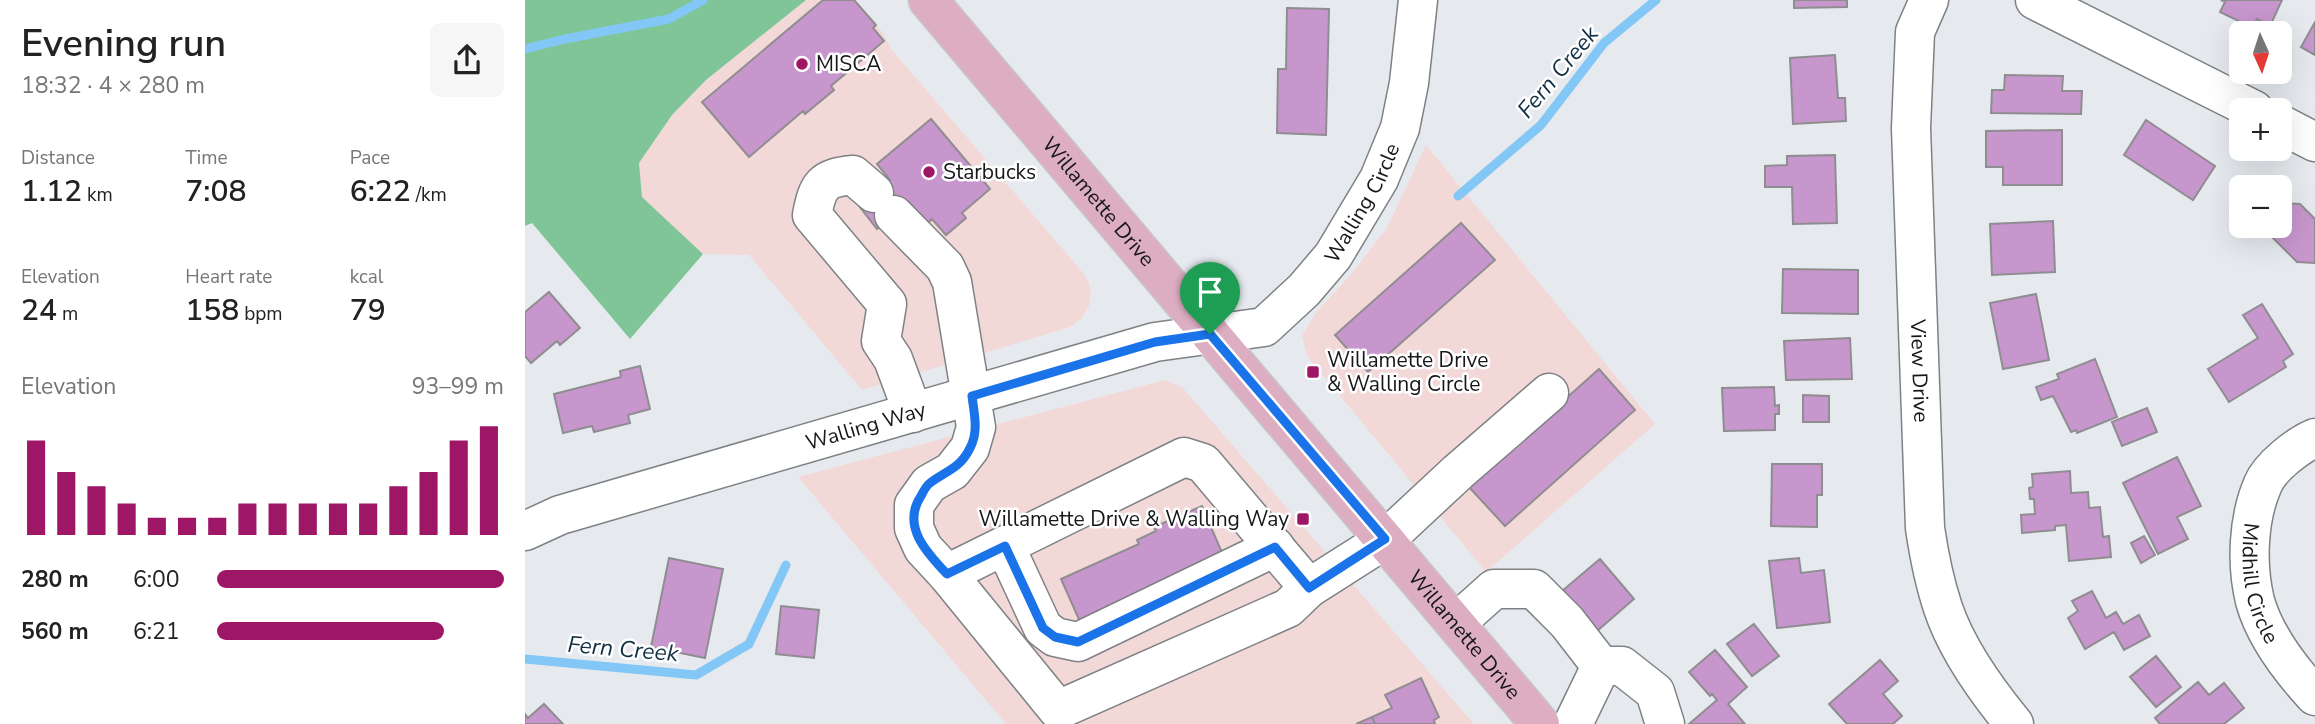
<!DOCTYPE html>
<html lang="en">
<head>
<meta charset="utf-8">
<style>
	body { margin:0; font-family:"Nunito Sans",sans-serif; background:#f6f6f6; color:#222; height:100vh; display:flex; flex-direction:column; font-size:26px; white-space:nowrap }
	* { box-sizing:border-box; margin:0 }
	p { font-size:23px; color:#767676 }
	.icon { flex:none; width:38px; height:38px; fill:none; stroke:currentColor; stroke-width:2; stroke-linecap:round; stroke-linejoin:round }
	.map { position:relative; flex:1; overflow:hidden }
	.side { display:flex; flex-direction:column; background:#fff; width:525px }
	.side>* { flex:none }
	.needle { width:46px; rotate:177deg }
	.tools { position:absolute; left:1704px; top:21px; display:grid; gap:14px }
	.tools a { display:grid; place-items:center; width:63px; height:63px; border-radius:10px; background:#fff; box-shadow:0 7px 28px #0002; font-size:35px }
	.pin { position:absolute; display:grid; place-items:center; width:60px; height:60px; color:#fff; margin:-72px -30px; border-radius:50% 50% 50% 0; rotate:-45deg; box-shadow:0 0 7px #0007 }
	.pin .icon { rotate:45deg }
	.round { display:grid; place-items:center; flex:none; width:74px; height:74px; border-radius:10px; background:#f6f6f6 }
	.head { display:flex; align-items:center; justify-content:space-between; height:119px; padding:0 21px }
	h1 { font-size:38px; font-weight:600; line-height:52px }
	.metrics { display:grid; grid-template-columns:repeat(3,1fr); gap:10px; height:119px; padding:7px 21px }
	.metrics div { display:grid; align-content:center }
	.metrics b { font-size:30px; font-weight:600 }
	.metrics small { font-size:19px; font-weight:400 }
	.metrics p { font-size:19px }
	.chart { height:196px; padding:14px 21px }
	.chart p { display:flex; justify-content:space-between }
	.chart svg { width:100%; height:126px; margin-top:7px; stroke:#9e1766; stroke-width:6 }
	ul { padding:0 21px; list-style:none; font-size:23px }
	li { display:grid; grid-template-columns:112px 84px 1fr; align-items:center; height:52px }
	li i { height:18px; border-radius:9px; background:#9e1766 }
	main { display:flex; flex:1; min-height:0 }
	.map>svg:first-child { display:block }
	.commercial { fill:#f3d8d8 }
	.forest { fill:#80c598 }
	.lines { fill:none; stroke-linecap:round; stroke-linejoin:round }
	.stream { stroke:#82c7f5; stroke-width:9 }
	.building { fill:#c796cd; stroke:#908d91; stroke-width:2 }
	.minor-casing { stroke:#7e8285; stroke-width:41 }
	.major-casing { stroke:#c7c7c8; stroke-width:41 }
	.minor { stroke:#fff; stroke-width:38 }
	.major { stroke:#ddadc2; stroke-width:38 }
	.route-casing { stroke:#fff; stroke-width:14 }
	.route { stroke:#1a73e8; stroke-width:9 }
	.poi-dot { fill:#9e1766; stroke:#fff; stroke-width:2.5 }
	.labels { text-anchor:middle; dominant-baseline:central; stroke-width:5; stroke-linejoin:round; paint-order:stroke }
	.poi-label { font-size:21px; fill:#161719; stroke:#fff; text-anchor:start }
	.street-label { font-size:21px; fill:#161719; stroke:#fff }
	.water-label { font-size:23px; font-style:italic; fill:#113043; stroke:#fff }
</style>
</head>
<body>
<main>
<section class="side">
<div class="head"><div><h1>Evening run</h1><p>18:32 · 4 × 280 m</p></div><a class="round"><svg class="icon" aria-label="share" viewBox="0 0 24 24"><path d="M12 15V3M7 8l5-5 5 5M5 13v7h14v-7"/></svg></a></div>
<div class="metrics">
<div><p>Distance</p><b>1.12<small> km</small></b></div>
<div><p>Time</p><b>7:08</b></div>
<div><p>Pace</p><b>6:22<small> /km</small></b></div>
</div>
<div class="metrics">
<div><p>Elevation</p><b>24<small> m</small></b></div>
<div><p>Heart rate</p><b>158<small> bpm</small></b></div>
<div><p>kcal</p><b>79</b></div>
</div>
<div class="chart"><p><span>Elevation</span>93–99 m</p>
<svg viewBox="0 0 160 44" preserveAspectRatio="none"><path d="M5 44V11M15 44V22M25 44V27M35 44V33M45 44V38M55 44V38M65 44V38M75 44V33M85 44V33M95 44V33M105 44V33M115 44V33M125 44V27M135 44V22M145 44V11M155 44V6"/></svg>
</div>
<ul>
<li><b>280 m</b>6:00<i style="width:100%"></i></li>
<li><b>560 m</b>6:21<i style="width:79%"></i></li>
</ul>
</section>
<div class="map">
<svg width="1790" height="724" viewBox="0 0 1790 724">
	<rect width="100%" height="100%" fill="#e6eaee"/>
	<path class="commercial" d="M281 0H331L358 33 366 49 559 274 564 283 566 293 564 306 556 319 545 327 337 390 224 255 178 254 117 197 114 163 147 115 181 80Z
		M901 145 1130 424 961 572 782 356 777 336 790 314 828 272 862 228Z
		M640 380 657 387 949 724H481L273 477Z"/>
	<path class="forest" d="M0 0H281L181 80 147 115 114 163 117 197 178 254 105 339 7 223 0 226Z"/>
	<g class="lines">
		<path class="stream" d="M0 49 40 39 144 19 178 0
			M933 196 1016 125 1079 43 1131 0
			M0 659 171 675 224 644 261 565"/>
	</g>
	<path class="building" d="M298 0H329L351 25 348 28 359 41 306 86 309 90 280 114 278 111 224 157 177 102Z
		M1269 0H1322V7L1269 8Z
		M1696 0H1757L1745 26 1732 19 1728 28 1695 12 1700 2Z
		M762 8 804 9 801 135 752 133 753 69H761Z
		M1790 22V55L1776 47Z
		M1310 55 1313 98H1320L1321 121 1268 124 1265 58Z
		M1480 75 1538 76 1537 91H1557L1556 114 1466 113 1467 90H1479Z
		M406 119 465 189 437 213 441 218 421 235 407 219 402 224 384 202 352 229 334 206 365 180 352 164Z
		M1621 120 1690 166 1668 200 1599 155Z
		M1537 130V185H1478V167H1461V131Z
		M1310 155 1312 223 1268 224 1267 187H1240V166L1262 165V156Z
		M1755 203 1775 204 1790 219V263L1772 262 1747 237 1729 236V226H1755Z
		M1528 221 1530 272 1467 275 1465 224Z
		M936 223 970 260 843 372 810 335Z
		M1258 269 1333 270V314L1257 313Z
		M24 292 55 328 35 345 32 341 6 363 0 356V312Z
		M1511 294 1524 360 1478 369 1465 303Z
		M1737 304 1768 354 1758 361 1761 367 1704 402 1683 369 1733 338 1718 315Z
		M1325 338 1327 379 1261 380 1259 341Z
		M1570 359 1592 417 1552 433 1551 430 1546 432 1528 396 1516 400 1511 387 1534 379 1532 374Z
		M115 366 125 409 103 415 105 423 69 432 67 426 38 433 29 394 96 377 95 371Z
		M1074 369 1110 410 980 526 943 486Z
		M1249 387 1250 406 1254 405V414H1250V430L1199 431 1197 388Z
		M1278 395 1304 396V422H1278Z
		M1622 408 1632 432 1597 446 1587 422Z
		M1652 457 1676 506 1652 517 1663 539 1633 554 1598 483Z
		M1247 464H1297V495H1292V527L1246 526Z
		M1545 471 1546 493 1563 492 1564 508 1575 507 1578 537 1584 536 1586 557 1544 561 1541 525 1530 526V530L1497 533 1496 515 1510 514 1509 499H1505L1504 488 1508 487 1507 474Z
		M677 506 698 555 556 624 536 579 614 544 612 540 631 531 629 527Z
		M1619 536 1630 555 1616 563 1606 543Z
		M144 558 198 569 180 658 126 647Z
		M1274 558 1276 573 1299 570 1305 622 1252 628 1244 561Z
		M1075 559 1109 599 1072 631 1037 591Z
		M1567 591 1581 618 1591 612 1598 624 1614 615 1625 636 1599 650 1589 632 1560 649 1543 618 1553 611 1547 601Z
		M256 606 294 610 289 658 251 654Z
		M1229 624 1254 656 1227 676 1202 644Z
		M1190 650 1222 687 1203 704 1220 724H1164L1192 700 1187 694 1185 696 1164 672Z
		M1631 656 1656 687 1631 707 1605 677Z
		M1355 660 1373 681 1358 694 1377 716 1368 724H1322L1304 704Z
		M896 678 914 717 909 720 910 724H850L847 717 867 708 860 695Z
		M1673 682 1684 695 1699 683 1719 708 1699 724H1635L1630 718Z
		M19 704 38 724H0V714L3 718Z
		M847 717 850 724H831Z"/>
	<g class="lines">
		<defs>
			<g id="minor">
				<path id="s1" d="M1404 0 1390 32 1386 128 1400 528C1404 555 1409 581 1418 608 1432 650 1461 690 1489 724"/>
				<path d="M1510 0 1729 110"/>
				<path d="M1755 124 1790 142"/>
				<path d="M349 193 328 175C297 178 293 185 287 215L362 304 356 341 368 359 388 413"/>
				<path d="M369 215 420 267 427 282 451 427 445 448 427 471 404 484 389 505V528L398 548 422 574 533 710 763 608 784 588 861 539 933 472 1024 393"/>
				<path id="s2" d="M1790 438C1773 445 1745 467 1738 484 1723 518 1721 564 1730 601 1740 637 1765 669 1790 696"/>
				<path id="s3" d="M0 531 35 515 630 342 739 327 779 290 808 256 854 179 875 128 884 83 893 0"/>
				<path d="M480 546 518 628 530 637 553 642 750 547"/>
				<path d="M422 574 659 457 678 463 784 588"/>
				<path d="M931 623 969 589H1009L1042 622 1076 666"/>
				<path d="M1048 724 1076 666H1097L1130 692 1140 724"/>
			</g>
			<g id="major">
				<path id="s4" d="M403 0 1015 724"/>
			</g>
		</defs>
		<use href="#minor" class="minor-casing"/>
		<use href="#major" class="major-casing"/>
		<use href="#minor" class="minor"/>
		<use href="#major" class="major"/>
	</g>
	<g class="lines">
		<defs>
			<path id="route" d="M685 334 860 539 784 588 750 547 553 642 530 637 518 628 480 546 422 574C402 553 376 526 396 496 398 492 401 486 405 483 420 471 435 469 445 448 454 432 449 413 447 396L630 342Z"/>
		</defs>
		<use href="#route" class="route-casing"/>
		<use href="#route" class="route"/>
	</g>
	<g class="poi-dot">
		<circle cx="277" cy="64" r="7"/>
		<circle cx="404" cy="172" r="7"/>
		<rect x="781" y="365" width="14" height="14" rx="3.5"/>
		<rect x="771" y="512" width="14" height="14" rx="3.5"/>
	</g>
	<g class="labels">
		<g class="poi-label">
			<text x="291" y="64">MISCA</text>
			<text x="418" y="172">Starbucks</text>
			<text x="802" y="360">Willamette Drive<tspan x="802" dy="24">&amp; Walling Circle</tspan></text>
			<text x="764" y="519" text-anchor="end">Willamette Drive &amp; Walling Way</text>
		</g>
		<g class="street-label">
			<text stroke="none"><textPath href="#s4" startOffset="264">Willamette Drive</textPath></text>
			<text stroke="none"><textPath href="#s3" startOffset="928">Walling Circle</textPath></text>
			<text stroke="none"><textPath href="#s1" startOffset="374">View Drive</textPath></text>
			<text stroke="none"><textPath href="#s3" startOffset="357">Walling Way</textPath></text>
			<text stroke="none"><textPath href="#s2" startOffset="173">Midhill Circle</textPath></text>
			<text stroke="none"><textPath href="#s4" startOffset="831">Willamette Drive</textPath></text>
		</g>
		<g class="water-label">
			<text transform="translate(1033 72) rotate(-50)">Fern Creek</text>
			<text transform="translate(98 649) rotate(5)">Fern Creek</text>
		</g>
	</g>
</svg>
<div class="tools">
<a><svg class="needle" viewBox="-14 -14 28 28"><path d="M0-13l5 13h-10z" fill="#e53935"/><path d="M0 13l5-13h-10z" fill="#767676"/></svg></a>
<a>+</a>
<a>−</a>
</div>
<div class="pin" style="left:685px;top:334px;background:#1e9e55"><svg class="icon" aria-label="arrive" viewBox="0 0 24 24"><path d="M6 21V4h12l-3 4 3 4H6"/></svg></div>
</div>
</main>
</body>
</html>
